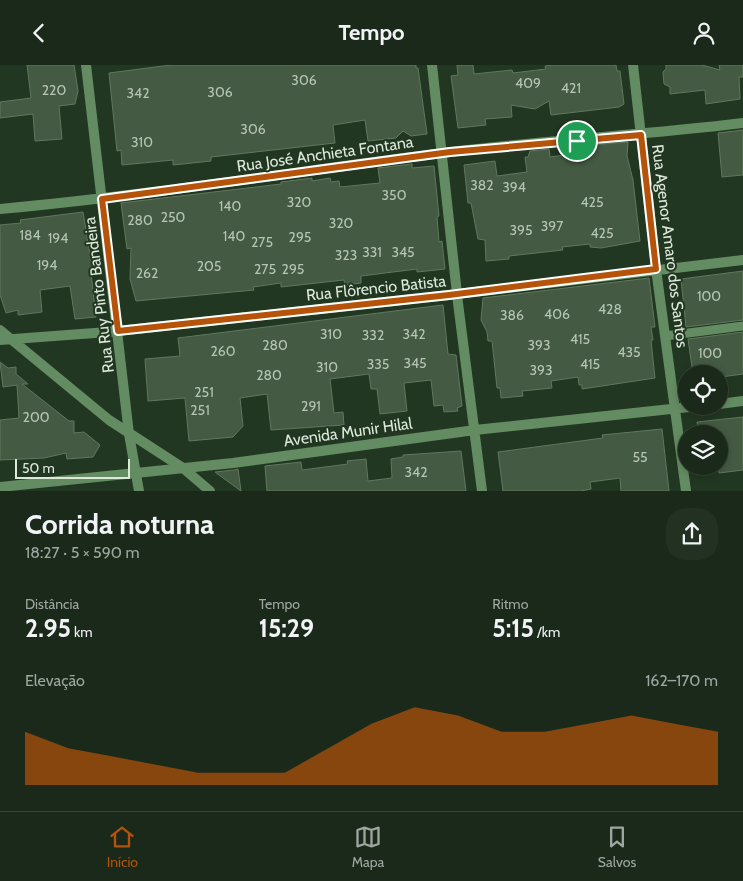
<!DOCTYPE html>
<html lang="pt">
<head>
<meta charset="utf-8">
<style>
	body { margin:0; font-family:Cabin,sans-serif; background:#233122; color:#f1f3f6; height:100vh; display:flex; flex-direction:column; font-size:19px; white-space:nowrap }
	* { box-sizing:border-box; margin:0 }
	p { font-size:16px; color:#9fa6a2 }
	.icon { flex:none; width:28px; height:28px; fill:none; stroke:currentColor; stroke-width:2; stroke-linecap:round; stroke-linejoin:round }
	.map { position:relative; height:426px; overflow:hidden }
	.panel { display:flex; flex-direction:column; background:#1a2919; flex:1 }
	.panel>* { flex:none }
	.fabs { position:absolute; left:678px; top:300px; display:grid; gap:10px }
	.fabs a { display:grid; place-items:center; width:50px; height:50px; border-radius:50%; background:#1a2919; box-shadow:0 2px 8px #0003,0 0 0 1px #384538; font-size:25px }
	.scale { position:absolute; left:15px; bottom:12px; width:115px; box-sizing:border-box; padding-left:5px; border:2px solid #dbe8da; border-top:0; font-size:14px; line-height:18px; white-space:nowrap; color:#dbe8da; -webkit-text-stroke:4px #223721; paint-order:stroke }
	.pin { position:absolute; display:grid; place-items:center; width:42px; height:42px; color:#fff; margin:-21px; border:2px solid #fff; border-radius:50%; box-shadow:0 1px 5px #0007 }
	.round { display:grid; place-items:center; flex:none; width:52px; height:52px; border-radius:20px; background:#233122 }
	.headline { display:flex; align-items:center; justify-content:space-between; height:85px; padding:0 25px }
	h1 { font-size:28px; font-weight:700; line-height:38px }
	.metrics { display:grid; grid-template-columns:repeat(3,1fr); gap:8px; height:85px; padding:5px 25px }
	.metrics div { display:grid; align-content:center }
	.metrics b { font-size:25px; font-weight:700 }
	.metrics small { font-size:14px; font-weight:400 }
	.metrics p { font-size:14px }
	.chart { height:140px; padding:10px 25px }
	.chart p { display:flex; justify-content:space-between }
	.chart svg { width:100%; height:90px; margin-top:5px; fill:#b45309; opacity:.7 }
	header { display:flex; justify-content:space-between; align-items:center; height:65px; padding:0 25px; background:#1a2919; font-size:22px; font-weight:700 }
	.tabs { display:flex; justify-content:space-around; align-items:center; height:70px; border-top:1px solid #384538; background:#1a2919; font-size:14px; color:#9fa6a2 }
	.tabs a { display:grid; justify-items:center; gap:2px }
	.tabs .active { color:#b45309 }
	.map>svg:first-child { display:block }
	.building { fill:#445a42; stroke:#60785f }
	.lines { fill:none; stroke-linecap:round; stroke-linejoin:round }
	.service { stroke:#648c62; stroke-width:9 }
	.minor { stroke:#648c62; stroke-width:10 }
	.route-casing { stroke:#fff; stroke-width:10 }
	.route { stroke:#b45309; stroke-width:6 }
	.labels { text-anchor:middle; dominant-baseline:central; stroke-width:4; stroke-linejoin:round; paint-order:stroke }
	.number-label { font-size:14px; fill:#b5c4b4 }
	.street-label { font-size:16px; fill:#dbe8da; stroke:#223721 }
</style>
</head>
<body>
<header><svg class="icon" aria-label="back" viewBox="0 0 24 24"><path d="M15 5l-7 7 7 7"/></svg>Tempo<svg class="icon" aria-label="person" viewBox="0 0 24 24"><circle cx="12" cy="8" r="4"/><path d="M4 21q1-7 8-7t8 7"/></svg></header>
<div class="map">
<svg width="743" height="426" viewBox="0 0 743 426">
	<rect width="100%" height="100%" fill="#223721"/>
	<path class="building" d="M27 0H74L78 26 75 39 59 41 62 74 35 76 33 49 0 53V37L31 33Z
		M171 0H416V3H418L427 69 411 71 403 66 396 73 368 76 365 55 333 60 335 78 211 92V96L173 100V95L122 100 121 85 117 86 109 8Z
		M457 0H473L474 9 512 5 513 8 546 4 545 1 553 0H616L617 6H620L624 39 619 42 551 50 549 36 535 44 511 40 512 52 485 54 486 60 458 63 451 11 458 10Z
		M666 0H702L720 5 719 0H743V12H739L740 34 706 39 705 25 670 29V22L664 19 663 7 666 4Z
		M743 65V110L722 112 718 68Z
		M628 77 627 91 633 115 640 176 601 183 590 182V179L562 182 563 185 509 191V194L486 196 485 175 478 174 471 138H468L464 100 495 96 497 111 527 107 525 92H528L530 86 549 84 550 92 579 88V81Z
		M412 99V103L434 101 439 151 437 152 439 177 442 176 445 204 417 207V204L361 211V218L345 220 344 215 281 222V218L253 222 254 225 136 236 130 214 131 183 127 184 121 138 281 119V117L312 113V116L330 113 331 117 339 116 340 122 380 118 378 103Z
		M83 147 91 196H95L96 207 91 208 96 252 75 254 70 221 40 225 42 247 18 250V245L6 248 0 230V160L21 158 20 155Z
		M743 206V255L686 262 681 214Z
		M649 213 655 262H651L653 275H651L655 313 582 324V320H579L578 312 551 316 552 323 522 326 523 331 501 333 500 323H497L492 276H488L487 267 481 255 483 233Z
		M443 240 448 289 456 290 462 341 457 343 458 346 444 347 443 340 434 341 431 315 404 318 407 346 380 349 377 324H371L369 309 330 314 334 348 343 347 344 360 271 365 267 329 240 333 243 361 233 372 189 376 185 333 148 336 145 294 180 291 178 273Z
		M743 267V309L721 312V309H693L688 274Z
		M0 297 8 303 16 302V309L28 319H22L69 356H74V368L84 367 100 380 93 392 67 394 66 388 44 393 0 395V355L19 353 17 320 3 322Z
		M743 352V405L719 408V369H699L697 357Z
		M662 364 669 426H621L620 413 590 417 591 424 581 426H503L498 387 603 373 602 370Z
		M461 386 466 426H267L265 401 301 397 302 405 348 399 347 396 366 394 368 416 392 413 391 394 403 392V390Z
		M238 404 241 426 215 407 234 405Z"/>
	<g class="lines">
		<path class="service" d="M665 271 743 261"/>
		<path class="minor" d="M86 0 129 369 139 426
			M432 0 458 238 482 426
			M633 0 656 204 686 426
			M0 144C151 130 300 106 450 87 547 75 645 70 743 58
			M0 265 109 355 183 403 210 426
			M0 275 108 267 449 230 743 195
			M719 339 743 336
			M0 422 233 398 475 365 699 341"/>
	</g>
	<g class="lines">
		<defs>
			<path id="route" d="M641 70 656 204 449 230 118 266 102 134 450 87Z"/>
		</defs>
		<use href="#route" class="route-casing"/>
		<use href="#route" class="route"/>
	</g>
	<g class="labels">
		<g class="number-label">
			<text x="304" y="15">306</text>
			<text x="528" y="18">409</text>
			<text x="571" y="23">421</text>
			<text x="54" y="25">220</text>
			<text x="220" y="27">306</text>
			<text x="138" y="28">342</text>
			<text x="253" y="64">306</text>
			<text x="142" y="77">310</text>
			<text x="482" y="120">382</text>
			<text x="514" y="122">394</text>
			<text x="394" y="130">350</text>
			<text x="299" y="137">320</text>
			<text x="592" y="137">425</text>
			<text x="230" y="141">140</text>
			<text x="173" y="152">250</text>
			<text x="140" y="155">280</text>
			<text x="341" y="158">320</text>
			<text x="552" y="161">397</text>
			<text x="521" y="165">395</text>
			<text x="602" y="168">425</text>
			<text x="30" y="170">184</text>
			<text x="234" y="171">140</text>
			<text x="300" y="172">295</text>
			<text x="58" y="173">194</text>
			<text x="262" y="177">275</text>
			<text x="372" y="187">331</text>
			<text x="403" y="187">345</text>
			<text x="346" y="190">323</text>
			<text x="47" y="200">194</text>
			<text x="209" y="201">205</text>
			<text x="265" y="204">275</text>
			<text x="293" y="204">295</text>
			<text x="147" y="208">262</text>
			<text x="709" y="231">100</text>
			<text x="610" y="244">428</text>
			<text x="557" y="249">406</text>
			<text x="512" y="250">386</text>
			<text x="331" y="269">310</text>
			<text x="414" y="269">342</text>
			<text x="373" y="270">332</text>
			<text x="580" y="274">415</text>
			<text x="275" y="280">280</text>
			<text x="539" y="280">393</text>
			<text x="223" y="286">260</text>
			<text x="629" y="287">435</text>
			<text x="710" y="288">100</text>
			<text x="415" y="298">345</text>
			<text x="378" y="299">335</text>
			<text x="590" y="299">415</text>
			<text x="327" y="302">310</text>
			<text x="541" y="305">393</text>
			<text x="269" y="310">280</text>
			<text x="204" y="327">251</text>
			<text x="311" y="341">291</text>
			<text x="200" y="345">251</text>
			<text x="36" y="352">200</text>
			<text x="640" y="392">55</text>
			<text x="416" y="407">342</text>
		</g>
		<g class="street-label">
			<text transform="translate(325 89) rotate(-8)">Rua José Anchieta Fontana</text>
			<text transform="translate(670 181) rotate(83)">Rua Agenor Amaro dos Santos</text>
			<text transform="translate(376 223) rotate(-6)">Rua Flôrencio Batista</text>
			<text transform="translate(99 230) rotate(-97)">Rua Ruy Pinto Bandeira</text>
			<text transform="translate(348 367) rotate(-8)">Avenida Munir Hilal</text>
		</g>
	</g>
</svg>
<div class="fabs">
<a><svg class="icon" aria-label="locate" viewBox="0 0 24 24"><circle cx="12" cy="12" r="6"/><path d="M12 2v4M12 18v4M2 12h4M18 12h4"/></svg></a>
<a><svg class="icon" aria-label="layers" viewBox="0 0 24 24"><path d="M12 4l9 5-9 5-9-5zM3 14l9 5 9-5"/></svg></a>
</div>
<div class="scale">50 m</div>
<div class="pin" style="left:577px;top:76px;background:#1e9e55"><svg class="icon" aria-label="arrive" viewBox="0 0 24 24"><path d="M6 21V4h12l-3 4 3 4H6"/></svg></div>
</div>
<section class="panel">
<div class="headline"><div><h1>Corrida noturna</h1><p>18:27 · 5 × 590 m</p></div><a class="round"><svg class="icon" aria-label="share" viewBox="0 0 24 24"><path d="M12 15V3M7 8l5-5 5 5M5 13v7h14v-7"/></svg></a></div>
<div class="metrics">
<div><p>Distância</p><b>2.95<small> km</small></b></div>
<div><p>Tempo</p><b>15:29</b></div>
<div><p>Ritmo</p><b>5:15<small> /km</small></b></div>
</div>
<div class="chart"><p><span>Elevação</span>162–170 m</p>
<svg viewBox="0 0 160 44" preserveAspectRatio="none"><path d="M0 44V18L10 26L20 30L30 34L40 38L50 38L60 38L70 26L80 14L90 6L100 10L110 18L120 18L130 14L140 10L150 14L160 18V44z"/></svg>
</div>
</section>
<nav class="tabs">
<a class="active"><svg class="icon" aria-label="home" viewBox="0 0 24 24"><path d="M3 11l9-7 9 7M6 9v11h12V9"/></svg>Início</a>
<a><svg class="icon" aria-label="map" viewBox="0 0 24 24"><path d="M3 6l6-2 6 2 6-2v14l-6 2-6-2-6 2zM9 4v14M15 6v14"/></svg>Mapa</a>
<a><svg class="icon" aria-label="saved" viewBox="0 0 24 24"><path d="M7 4h10v16l-5-4-5 4z"/></svg>Salvos</a>
</nav>
</body>
</html>
